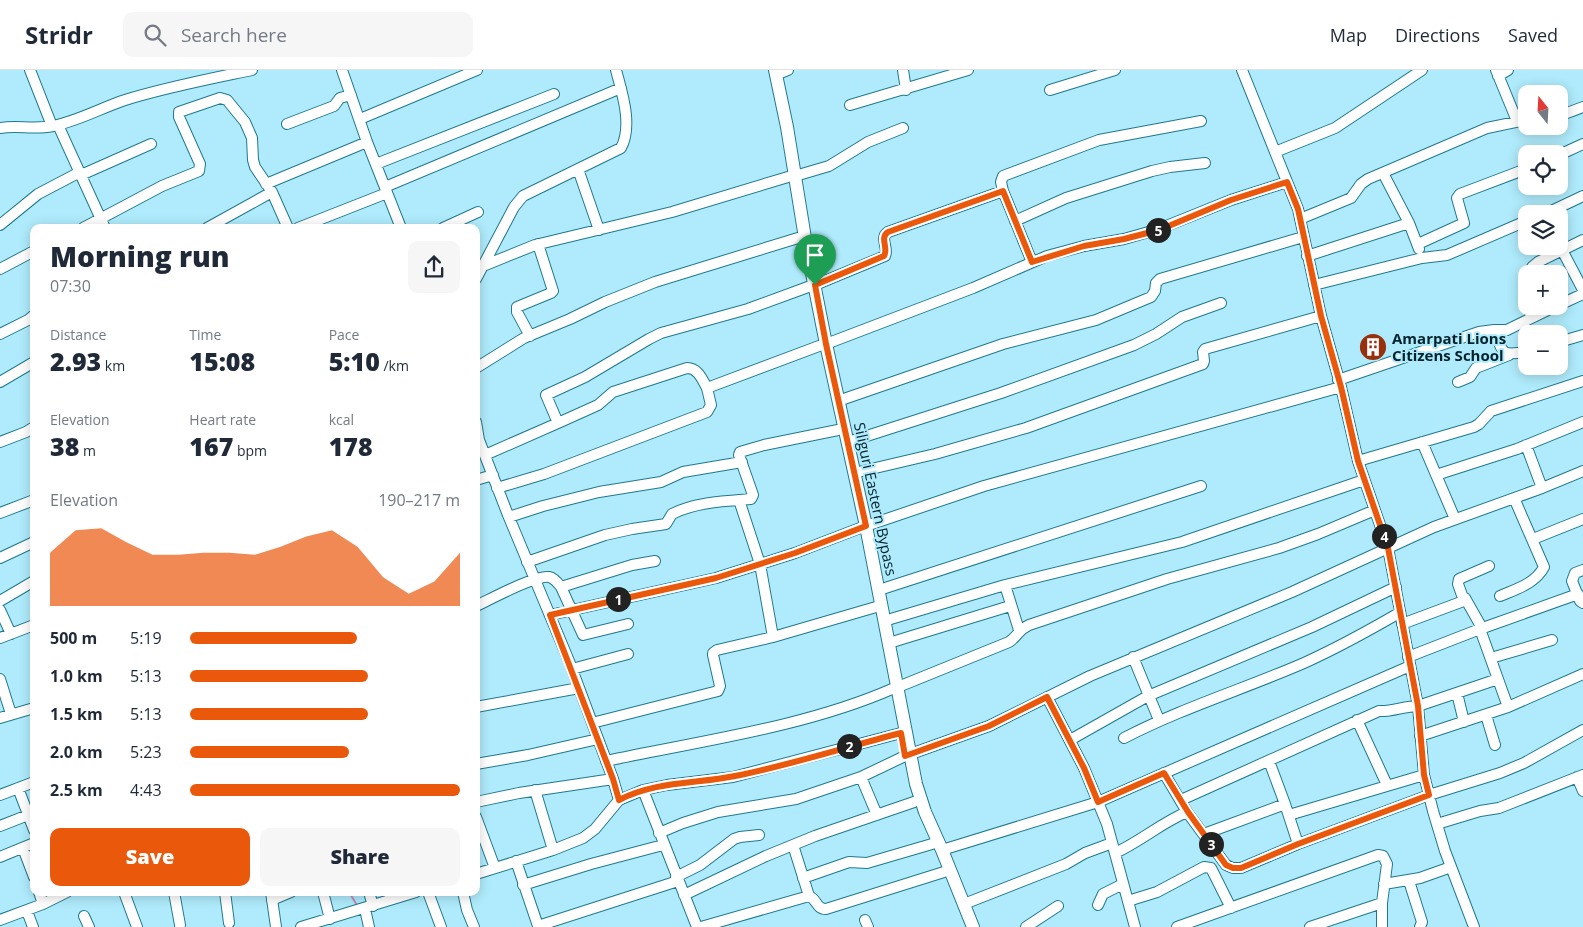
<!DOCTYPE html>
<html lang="en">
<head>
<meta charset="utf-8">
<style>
	body { margin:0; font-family:"Open Sans",sans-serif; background:#f6f6f7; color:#1f2937; height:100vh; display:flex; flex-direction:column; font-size:19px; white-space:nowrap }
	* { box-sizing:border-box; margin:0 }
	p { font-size:16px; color:#747a83 }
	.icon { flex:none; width:28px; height:28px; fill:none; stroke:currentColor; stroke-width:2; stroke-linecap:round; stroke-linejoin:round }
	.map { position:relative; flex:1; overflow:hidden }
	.panel { position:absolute; left:30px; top:154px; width:450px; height:672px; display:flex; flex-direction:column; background:#fff; border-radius:10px; box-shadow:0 2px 12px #0003 }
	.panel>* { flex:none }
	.needle { width:32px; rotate:342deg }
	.fabs { position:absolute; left:1518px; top:15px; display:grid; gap:10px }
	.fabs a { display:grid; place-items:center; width:50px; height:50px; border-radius:10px; background:#fff; box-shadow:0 2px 12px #0003; font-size:25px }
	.pin { position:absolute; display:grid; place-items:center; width:42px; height:42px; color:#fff; margin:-51px -21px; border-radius:50% 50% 50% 0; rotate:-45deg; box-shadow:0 0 5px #0007 }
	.pin .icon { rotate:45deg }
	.km { position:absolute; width:25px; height:25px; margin:-12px; border-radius:50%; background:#222; color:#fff; font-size:14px; line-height:25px; text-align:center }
	.round { display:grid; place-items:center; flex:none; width:52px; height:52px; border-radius:10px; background:#f6f6f7 }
	.summary { display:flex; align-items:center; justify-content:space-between; height:85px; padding:0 20px }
	h1 { font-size:28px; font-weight:800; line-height:38px }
	.metrics { display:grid; grid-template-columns:repeat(3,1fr); gap:8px; height:85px; padding:5px 20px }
	.metrics div { display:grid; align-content:center }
	.metrics b { font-size:25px; font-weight:800 }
	.metrics small { font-size:14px; font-weight:400 }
	.metrics p { font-size:14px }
	.chart { height:140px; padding:10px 20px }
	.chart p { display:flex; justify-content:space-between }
	.chart svg { width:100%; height:90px; margin-top:5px; fill:#ea580c; opacity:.7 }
	.primary-button { display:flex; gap:10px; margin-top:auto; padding:10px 20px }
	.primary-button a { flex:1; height:58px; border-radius:10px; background:#ea580c; color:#fff; font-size:20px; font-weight:800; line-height:58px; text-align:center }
	.primary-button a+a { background:#f6f6f7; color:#1f2937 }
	ul { padding:0 20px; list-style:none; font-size:16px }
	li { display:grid; grid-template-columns:80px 60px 1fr; align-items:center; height:38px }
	li i { height:12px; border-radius:6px; background:#ea580c }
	header { display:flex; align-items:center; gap:30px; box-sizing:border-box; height:70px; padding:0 25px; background:#fff; border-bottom:1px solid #e0e1e3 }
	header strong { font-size:24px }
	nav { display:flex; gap:28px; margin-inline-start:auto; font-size:18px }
	.search { width:350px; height:45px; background:#f6f6f7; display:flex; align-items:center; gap:12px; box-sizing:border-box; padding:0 18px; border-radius:10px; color:#747a83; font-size:19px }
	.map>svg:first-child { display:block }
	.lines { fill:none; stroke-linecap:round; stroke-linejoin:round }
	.stream { stroke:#c889b6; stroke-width:2 }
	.minor-casing { stroke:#1f798e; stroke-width:12 }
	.major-casing { stroke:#1f798e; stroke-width:14 }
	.minor { stroke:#fff; stroke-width:10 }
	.major { stroke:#fff; stroke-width:12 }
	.route-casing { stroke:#fff; stroke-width:10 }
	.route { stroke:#ea580c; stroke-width:6 }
	.labels { text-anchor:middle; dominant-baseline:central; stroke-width:4; stroke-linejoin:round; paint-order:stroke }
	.poi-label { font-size:15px; font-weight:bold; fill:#00222b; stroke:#afebfc; text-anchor:start }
	.street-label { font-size:15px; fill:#00222b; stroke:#afebfc }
</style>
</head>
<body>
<header>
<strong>Stridr</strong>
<div class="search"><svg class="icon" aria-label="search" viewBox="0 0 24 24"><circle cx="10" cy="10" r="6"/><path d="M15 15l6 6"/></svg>Search here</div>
<nav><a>Map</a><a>Directions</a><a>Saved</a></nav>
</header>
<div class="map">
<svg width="1583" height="857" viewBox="0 0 1583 857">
	<rect width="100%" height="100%" fill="#afebfc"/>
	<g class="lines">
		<path class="stream" d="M349 822 358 837"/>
		<defs>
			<path id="minor" d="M30 0 52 56
				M342 0 367 72 401 158
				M903 0 906 20
				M1242 0 1298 139 1321 246 1341 317 1358 391 1388 478 1418 636 1424 705 1433 741 1445 781 1474 857
				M1496 0 1517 51
				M776 5 788 0
				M1498 6 1508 0
				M1050 20 1115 0
				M850 35 968 0
				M1559 46 1583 37
				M360 49 477 0
				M287 54 334 36 340 28 351 25
				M58 55 105 158
				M0 58C19 55 33 60 53 56 78 51 101 38 125 30 167 17 209 9 252 0
				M1275 82 1335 58 1422 0
				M1559 85 1583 74
				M376 94 554 24
				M578 99 599 160
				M1383 103 1409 153 1419 179
				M81 105 151 74
				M795 106 829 96 868 72 903 58
				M266 114 367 72
				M385 117 621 18
				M1545 144 1583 126
				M1300 149 1351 128 1361 114 1368 109 1487 58 1526 50
				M1015 151 1066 128 1152 101 1170 97 1205 93
				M0 155 38 124 80 102
				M83 158 162 116 199 101 200 94 179 47V42L220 28 227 30 245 52 252 68 253 90 255 97 272 122 288 158
				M207 158 272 122
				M298 158 387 123
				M443 158 478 142
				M1418 174 1464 153 1457 128 1460 124 1526 99
				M1562 180 1583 220
				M1307 186 1409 153
				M1032 192 1003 121 1001 112 1003 106 1099 70 1201 51
				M483 196 535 175 672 142 788 107
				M0 199 34 181
				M1531 204 1532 197 1538 192 1583 170
				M476 209 514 137 523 126 621 78C633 55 622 23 616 0
				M815 215 885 186C889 178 879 168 888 162L1003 121
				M1314 215 1422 188 1447 185 1526 151
				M1559 235 1583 224
				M1494 260C1504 283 1499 286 1526 282
				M0 264 28 250 34 245
				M530 266 517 242V237L551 223 553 221 538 174
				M1559 272 1583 265
				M826 274 973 218 1047 186 1084 176 1124 169 1159 159 1231 130 1287 112
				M476 298 524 268 570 249 605 232 655 212 798 168
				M1338 310 1479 262 1494 260H1507L1556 236
				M0 312 34 292
				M1458 312 1470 307 1476 298 1509 285
				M838 331 1003 274 1096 250 1151 227 1155 221 1156 213 1160 209 1303 167
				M476 352 479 370 508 445 569 591 613 709 619 730
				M558 353 598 335 613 322 687 298C698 298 702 309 707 318
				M0 372 26 362 34 357
				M848 372 1001 323 1134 275 1156 264 1182 247 1221 233
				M1422 372 1455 449
				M1526 375 1542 418
				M485 385 558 353 546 325 585 307 649 269 661 263 748 239 808 217
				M1358 391 1474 357 1479 354 1491 341 1583 311
				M854 403 935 384 1026 358 1203 294 1204 291 1203 282 1205 279 1321 246
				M1436 405 1517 379 1583 352
				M476 410 493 405
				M497 418 544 404 707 342 711 335 707 318 819 276
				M739 430 760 494 773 567
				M0 443 34 430
				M509 447 543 436 599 422 661 412 683 402 742 392
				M1533 469 1583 449
				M0 488 34 472
				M527 492 605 465 632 459 666 454 672 444C696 432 726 431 751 429L753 425 739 385 740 382 764 375 838 360
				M1583 500 1575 503 1572 511 1580 531 1583 533
				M1005 515 1019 560
				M561 517 632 495 655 491
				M879 520 1201 416
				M1500 526C1516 519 1535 514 1544 497L1514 428
				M1465 528 1482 558 1480 559 1508 637
				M0 531 34 511
				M476 536C491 529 535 505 549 507 554 508 558 513 561 517L583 565 628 554
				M0 540 11 564
				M550 545 716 508 795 483 860 458 984 416 1341 317
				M884 551 1005 515 1182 472 1364 410
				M1402 554 1461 532 1463 528 1458 514 1459 509 1489 496
				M0 568 34 555
				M889 573 1010 536
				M1133 587 1159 650
				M1408 587 1480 559 1578 524
				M1491 588 1552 570
				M572 599 628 584
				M0 609 11 644
				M898 617 1009 572C1018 566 1018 560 1029 555L1167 509 1279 478 1318 464 1375 440
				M1457 623 1464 652
				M1047 627 1084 698 1107 754 1135 857
				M476 637 579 618
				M1486 645 1495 675
				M0 648 34 638
				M1357 650 1387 715
				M592 653 718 621 720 616 713 585V583L717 580 773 567 876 537
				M1420 666 1508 637 1583 604
				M1124 668C1182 638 1244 619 1304 593 1337 578 1368 561 1399 543
				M1070 670 1148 626 1312 557 1396 517
				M606 691C700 671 805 657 892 619
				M1269 691 1285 734 1298 774
				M476 694 528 685 598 669
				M1164 703 1187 742 1226 795 1233 798H1241L1298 774 1429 725 1500 703 1524 693 1583 660
				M861 707 877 745
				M1577 707 1583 721
				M18 718 34 760
				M535 720 553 780
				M643 720 697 857
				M0 725 34 712
				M1181 730 1379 641C1392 642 1404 636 1418 636L1498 609
				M476 732 519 723 613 709
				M1289 745 1424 705
				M476 747 495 798
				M1437 754 1480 741 1499 738 1583 705
				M0 756 28 745
				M659 763 683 753 718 742 796 729 861 707 905 686 989 656 1090 606 1292 522 1434 457 1542 418 1583 401
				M1204 764 1285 734
				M793 775 809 826C817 829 816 839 826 839L944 802
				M23 778 34 807
				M942 780 1098 732 1410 596
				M1115 783C1141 771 1161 753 1187 742
				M0 787 34 773
				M516 791 538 856 678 811
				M476 804 553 780 583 768 595 759 619 730 643 720 667 715 733 707 901 663
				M676 807 700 795 734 769 740 767 759 765
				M803 808 849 792 867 793 932 774
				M1409 811 1422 852 1420 857
				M1384 814 1420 808 1451 797
				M523 815 591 794 663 775
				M39 822 43 834
				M124 822 137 857
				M174 822 180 855
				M225 822 229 853
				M271 822 276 857
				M323 822 330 849
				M369 822 373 836
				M428 822 441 857
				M463 822 467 840 474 857
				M684 825 766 786 815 766 914 732
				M272 830 291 822
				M1128 831 1157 822 1204 797 1211 798 1231 838
				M964 834 1066 794 1085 783 1112 773
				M1098 835 1103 824 1123 814
				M365 839 369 857
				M27 841 33 857
				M84 846 89 857
				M0 850 43 834 67 822
				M865 850 868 857
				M301 857 416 822
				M701 857 809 826
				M1026 857 1058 836
				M1177 857 1378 785 1383 786 1387 794 1382 833V857
				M1310 857 1382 833"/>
			<path id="major" d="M775 0 787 57 805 168 826 274 866 456 916 714 925 742 942 780 973 857"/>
		</defs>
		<use href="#minor" class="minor-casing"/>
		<use href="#major" class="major-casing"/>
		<use href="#minor" class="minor"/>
		<use href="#major" class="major"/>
	</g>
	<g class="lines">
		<defs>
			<path id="route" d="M1287 112 1298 139 1321 246 1341 317 1358 391 1388 478 1418 636 1424 705 1429 725 1298 774 1241 798H1233L1226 795 1188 742 1164 703 1098 732 1084 698 1047 627 989 656 905 686 901 663C846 677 791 695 735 706 696 714 655 711 619 730L613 709 550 545 716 508 795 483 866 456 826 274 815 215 884 186C889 178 879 168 888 162L1003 121 1032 192 1084 176 1124 169 1159 160 1231 130Z"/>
		</defs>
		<use href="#route" class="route-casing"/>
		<use href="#route" class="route"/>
	</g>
	<defs>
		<symbol id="building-disc" viewBox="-11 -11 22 22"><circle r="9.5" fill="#97310d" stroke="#afebfc"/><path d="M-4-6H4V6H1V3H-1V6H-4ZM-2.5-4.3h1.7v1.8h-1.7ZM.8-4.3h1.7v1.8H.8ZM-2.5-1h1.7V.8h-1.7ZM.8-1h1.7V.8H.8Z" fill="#fff"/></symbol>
	</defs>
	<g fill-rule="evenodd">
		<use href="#building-disc" x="1357" y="261" width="32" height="32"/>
	</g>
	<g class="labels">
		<g class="poi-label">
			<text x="1392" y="268">Amarpati Lions<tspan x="1392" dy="17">Citizens School</tspan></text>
		</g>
		<g class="street-label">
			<text transform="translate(876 429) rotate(78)">Siliguri Eastern Bypass</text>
		</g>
	</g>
</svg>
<div class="fabs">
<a><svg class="needle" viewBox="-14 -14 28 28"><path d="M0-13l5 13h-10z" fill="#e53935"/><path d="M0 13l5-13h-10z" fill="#747a83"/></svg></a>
<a><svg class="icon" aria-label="locate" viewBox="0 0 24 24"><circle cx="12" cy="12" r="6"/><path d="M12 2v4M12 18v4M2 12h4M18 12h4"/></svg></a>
<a><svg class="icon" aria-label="layers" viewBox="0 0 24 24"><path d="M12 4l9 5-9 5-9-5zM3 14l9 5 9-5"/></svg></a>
<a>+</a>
<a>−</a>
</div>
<div class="pin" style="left:815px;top:215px;background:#1e9e55"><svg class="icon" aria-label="arrive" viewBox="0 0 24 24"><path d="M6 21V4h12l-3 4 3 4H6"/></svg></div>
<b class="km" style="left:618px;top:529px">1</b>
<b class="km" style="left:849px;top:676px">2</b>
<b class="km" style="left:1211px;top:774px">3</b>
<b class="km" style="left:1384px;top:466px">4</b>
<b class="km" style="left:1158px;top:160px">5</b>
<section class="panel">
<div class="summary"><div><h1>Morning run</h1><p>07:30</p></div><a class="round"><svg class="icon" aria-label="share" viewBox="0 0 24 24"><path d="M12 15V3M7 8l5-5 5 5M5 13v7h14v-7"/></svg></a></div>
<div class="metrics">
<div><p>Distance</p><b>2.93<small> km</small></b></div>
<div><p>Time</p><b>15:08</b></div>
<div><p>Pace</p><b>5:10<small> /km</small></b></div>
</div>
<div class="metrics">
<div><p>Elevation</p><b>38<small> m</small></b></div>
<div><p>Heart rate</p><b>167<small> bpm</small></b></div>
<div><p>kcal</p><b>178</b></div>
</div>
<div class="chart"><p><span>Elevation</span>190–217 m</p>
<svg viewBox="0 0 160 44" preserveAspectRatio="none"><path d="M0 44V18L10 7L20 6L30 13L40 19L50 19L60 18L70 18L80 19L90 15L100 10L110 7L120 15L130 30L140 38L150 32L160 18V44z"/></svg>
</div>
<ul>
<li><b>500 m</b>5:19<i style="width:62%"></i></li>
<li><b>1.0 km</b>5:13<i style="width:66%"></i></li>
<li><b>1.5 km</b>5:13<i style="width:66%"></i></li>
<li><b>2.0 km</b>5:23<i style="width:59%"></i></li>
<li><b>2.5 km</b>4:43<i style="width:100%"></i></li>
</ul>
<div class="primary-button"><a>Save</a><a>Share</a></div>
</section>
</div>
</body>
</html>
